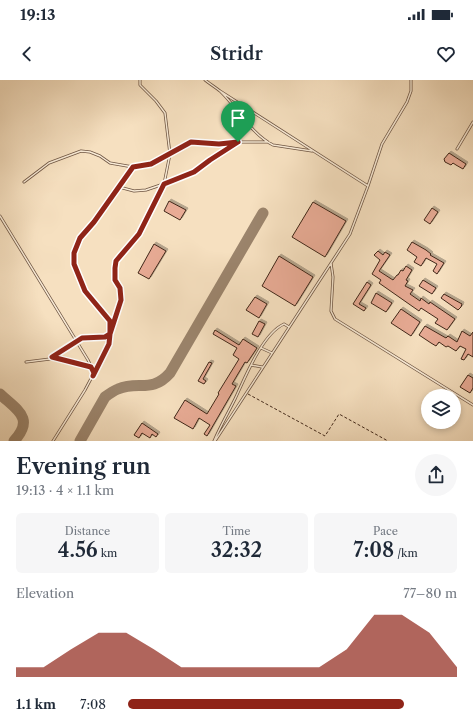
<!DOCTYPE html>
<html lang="en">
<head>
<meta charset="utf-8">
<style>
	body { margin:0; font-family:"Libre Caslon Text",serif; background:#f6f6f7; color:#1f2937; height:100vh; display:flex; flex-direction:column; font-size:15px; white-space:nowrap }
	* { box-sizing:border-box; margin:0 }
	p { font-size:13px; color:#747a83 }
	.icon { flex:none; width:22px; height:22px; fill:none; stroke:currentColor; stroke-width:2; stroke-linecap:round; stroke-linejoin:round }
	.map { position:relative; height:361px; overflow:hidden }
	.sheet { display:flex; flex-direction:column; background:#fff; flex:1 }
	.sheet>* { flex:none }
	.buttons { position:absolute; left:421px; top:309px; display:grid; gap:8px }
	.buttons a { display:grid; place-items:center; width:40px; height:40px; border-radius:50%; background:#fff; box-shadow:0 2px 6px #0003; font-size:20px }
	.pin { position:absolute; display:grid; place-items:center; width:34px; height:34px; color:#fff; margin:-41px -17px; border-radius:50% 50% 50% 0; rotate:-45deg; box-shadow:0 0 4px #0007 }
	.pin .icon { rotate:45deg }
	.round { display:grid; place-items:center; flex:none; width:42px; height:42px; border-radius:21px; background:#f6f6f7 }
	.head { display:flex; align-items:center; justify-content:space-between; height:68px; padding:0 16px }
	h1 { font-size:22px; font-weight:600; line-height:30px }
	.figures { display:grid; grid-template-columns:repeat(3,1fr); gap:6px; height:68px; padding:4px 16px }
	.figures div { display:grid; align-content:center; border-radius:6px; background:#f6f6f7; text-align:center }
	.figures b { font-size:20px; font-weight:600 }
	.figures small { font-size:11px; font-weight:400 }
	.figures p { font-size:11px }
	.chart { height:112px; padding:8px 16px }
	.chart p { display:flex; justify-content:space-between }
	.chart svg { width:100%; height:72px; margin-top:4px; fill:#8f2418; opacity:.7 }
	ul { padding:0 16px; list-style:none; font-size:13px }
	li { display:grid; grid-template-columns:64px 48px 1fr; align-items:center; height:30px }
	li i { height:10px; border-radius:5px; background:#8f2418 }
	.status { display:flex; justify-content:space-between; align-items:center; height:28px; padding:0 20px; background:#fff; direction:ltr }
	.status svg { height:11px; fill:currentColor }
	header { display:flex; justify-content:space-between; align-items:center; height:52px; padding:0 16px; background:#fff; font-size:18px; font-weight:600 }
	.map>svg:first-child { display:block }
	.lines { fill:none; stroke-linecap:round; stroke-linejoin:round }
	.taxiway { stroke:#9b846c; stroke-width:11 }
	.building { fill:#e8ab95; stroke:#402719; filter:url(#shadow) }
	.lane-casing { stroke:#6e5543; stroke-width:3 }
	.path { stroke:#402719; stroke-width:1; stroke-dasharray:3 2; stroke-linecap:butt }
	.lane { stroke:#f9ebd6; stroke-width:1.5 }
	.route-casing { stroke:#fff; stroke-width:8 }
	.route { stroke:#8f2418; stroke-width:5 }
</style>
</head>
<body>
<div class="status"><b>19:13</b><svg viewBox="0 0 49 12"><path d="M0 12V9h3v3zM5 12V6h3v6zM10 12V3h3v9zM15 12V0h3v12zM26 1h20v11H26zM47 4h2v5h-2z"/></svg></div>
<header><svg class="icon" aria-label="back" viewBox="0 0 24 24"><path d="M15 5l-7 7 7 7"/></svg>Stridr<svg class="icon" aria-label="heart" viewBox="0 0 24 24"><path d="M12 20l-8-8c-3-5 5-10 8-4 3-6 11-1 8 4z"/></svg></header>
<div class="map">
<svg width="473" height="361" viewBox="0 0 473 361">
	<defs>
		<filter id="shadow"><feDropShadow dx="2" dy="-2" stdDeviation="0" flood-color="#0004"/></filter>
	</defs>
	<rect width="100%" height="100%" fill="#f6e0c0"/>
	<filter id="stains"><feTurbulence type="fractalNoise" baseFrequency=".005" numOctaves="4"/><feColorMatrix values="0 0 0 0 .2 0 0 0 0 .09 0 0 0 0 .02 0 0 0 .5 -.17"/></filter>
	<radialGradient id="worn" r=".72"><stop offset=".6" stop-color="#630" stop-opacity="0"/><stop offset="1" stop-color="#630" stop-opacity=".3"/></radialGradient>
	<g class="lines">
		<path class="taxiway" d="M0 314C17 330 35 338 14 361
			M80 361 105 317C109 314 113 311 118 309 139 300 151 314 170 293L263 133"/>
	</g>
	<path class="building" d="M449 73 466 84 463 89 456 85 453 83 451 85 445 82 444 79Z
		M169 121 186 130 180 140 164 131Z
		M313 122 346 141 325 177 292 157Z
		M432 128 438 132 430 144 424 140Z
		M412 162 426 170 431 174 430 175 444 183 437 194 433 191 437 184 426 178 421 186 414 182 417 177 407 170Z
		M154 164 166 171 149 199 138 193Z
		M378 171 383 175 385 172 390 175 379 191 393 200 397 195H398L401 190 403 191 406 186 412 190 406 200 408 201 405 206 413 210 410 214 420 221 421 218 429 224 430 222 455 239 447 250 435 243 438 239 421 228 419 231 379 203 381 200 372 194 380 180 374 175Z
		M279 176 313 197 295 226 262 206Z
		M423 200 436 208 432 214 419 206Z
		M367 202 371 205 359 224 366 228 364 231 353 224Z
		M376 213 392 223 386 232 371 223Z
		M444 214 462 224 461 227 458 230 441 218Z
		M255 217 267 224 259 238 246 230Z
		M401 229 420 242 411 256 391 243Z
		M259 241 265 244 258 257 252 254Z
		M425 246 446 258 448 256 457 262 462 251 470 256 473 252V277L468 274 464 280 461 279 466 269 460 266 456 271 448 266 446 267 439 262 436 266 431 263 419 255Z
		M215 250 239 265 243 259 257 268 247 283 245 282 232 304 236 306 207 356 204 354 210 345 199 338 193 349 174 338 185 320 207 334 219 314 218 313 239 279 233 275 237 268 213 254Z
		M209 282 212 283 203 299 206 301 204 304 198 301Z
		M468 295 473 298V308L470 313 460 307Z
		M142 343 158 354 156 357 152 354 150 358 142 353 139 358 134 355Z"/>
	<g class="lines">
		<defs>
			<path id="lane" d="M205 0C210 4 215 7 220 11 238 28 251 54 273 65L312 71
				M220 11 368 106
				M457 69 473 42
				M24 102 49 83 81 71 90 72 100 76 110 83 133 87
				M119 107 134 111 146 110 187 96 194 92 220 73 237 63
				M0 136 88 280 94 293 85 310 53 361
				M331 183 333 197 331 231 335 239 473 325
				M111 251 121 220 120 208 115 200V188L117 181 139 154 159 115 164 104 170 74 165 33 156 21 140 5V0
				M261 268 272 273
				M53 277 91 287
				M26 282 50 279 82 258 105 257 109 254
				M251 285 262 287
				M93 296 109 265 110 241 85 211 74 184V173L80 158 94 142 133 87 151 84 191 62 219 64 238 62H268
				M214 361C220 347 228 333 235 319 245 298 262 254 284 244L289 247
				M215 361 350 154 368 106 382 64 407 22 411 11V0"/>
		</defs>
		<use href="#lane" class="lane-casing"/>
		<path class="path" d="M248 314 325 356 339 334 388 361"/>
		<use href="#lane" class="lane"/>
	</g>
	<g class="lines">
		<defs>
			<path id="route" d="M238 62 219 64 191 62 151 84 133 87 94 142 80 158 74 173V184L85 211 110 241V254L105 257 82 258 52 277 91 287 94 293 93 296 109 264 110 254 121 220 120 208 115 200V188L116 181 139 154 164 104 194 92 210 80 238 62"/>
		</defs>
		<use href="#route" class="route-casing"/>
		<use href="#route" class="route"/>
	</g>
	<rect width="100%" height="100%" filter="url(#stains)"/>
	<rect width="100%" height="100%" fill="url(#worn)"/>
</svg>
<div class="buttons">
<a><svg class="icon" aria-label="layers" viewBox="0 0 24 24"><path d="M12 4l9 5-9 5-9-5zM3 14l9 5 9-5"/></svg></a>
</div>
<div class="pin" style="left:238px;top:62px;background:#1e9e55"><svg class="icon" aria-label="arrive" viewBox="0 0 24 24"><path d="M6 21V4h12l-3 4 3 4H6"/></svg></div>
</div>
<section class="sheet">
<div class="head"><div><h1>Evening run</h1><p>19:13 · 4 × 1.1 km</p></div><a class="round"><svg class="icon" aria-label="share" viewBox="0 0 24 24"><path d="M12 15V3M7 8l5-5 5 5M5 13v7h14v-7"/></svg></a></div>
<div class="figures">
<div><p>Distance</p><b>4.56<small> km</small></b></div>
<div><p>Time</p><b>32:32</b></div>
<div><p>Pace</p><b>7:08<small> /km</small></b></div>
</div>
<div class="chart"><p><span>Elevation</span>77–80 m</p>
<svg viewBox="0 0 160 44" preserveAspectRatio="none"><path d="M0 44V38L10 38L20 27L30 17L40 17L50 27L60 38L70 38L80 38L90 38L100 38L110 38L120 27L130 6L140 6L150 17L160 38V44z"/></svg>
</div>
<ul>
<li><b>1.1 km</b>7:08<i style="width:84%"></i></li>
</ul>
</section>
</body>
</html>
